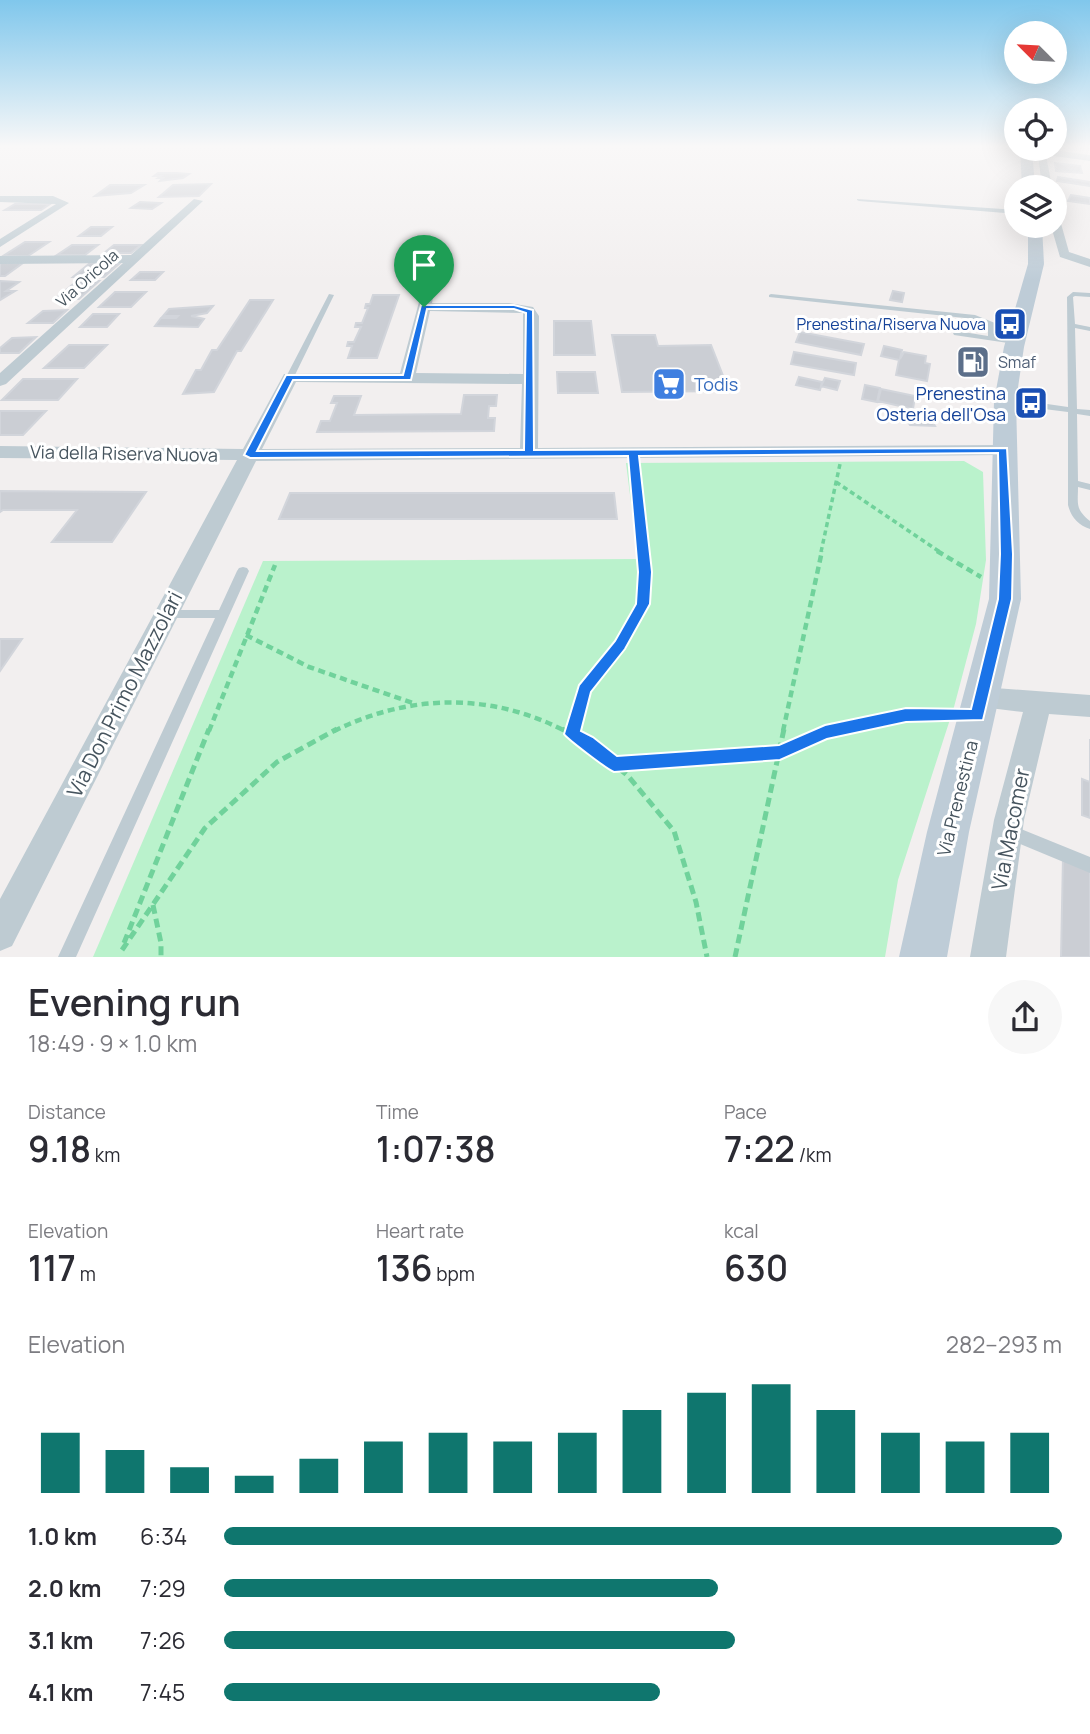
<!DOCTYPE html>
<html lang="en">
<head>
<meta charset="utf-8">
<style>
	body { margin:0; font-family:Manrope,sans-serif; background:#f7f7f7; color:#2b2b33; height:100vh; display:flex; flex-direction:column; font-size:26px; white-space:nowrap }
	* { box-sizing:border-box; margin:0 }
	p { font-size:23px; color:#7c7c81 }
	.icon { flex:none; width:38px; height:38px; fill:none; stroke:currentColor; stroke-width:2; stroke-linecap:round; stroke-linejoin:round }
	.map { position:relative; height:957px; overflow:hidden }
	.details { display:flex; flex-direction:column; background:#fff; flex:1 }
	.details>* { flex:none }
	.needle { width:46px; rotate:294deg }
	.tools { position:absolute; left:1004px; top:21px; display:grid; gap:14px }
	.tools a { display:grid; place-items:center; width:63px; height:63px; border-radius:50%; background:#fff; box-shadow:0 7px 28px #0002; font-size:35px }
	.pin { position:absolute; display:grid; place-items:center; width:60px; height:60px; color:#fff; margin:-72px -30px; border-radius:50% 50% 50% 0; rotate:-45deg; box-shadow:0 0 7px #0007 }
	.pin .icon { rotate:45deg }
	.round { display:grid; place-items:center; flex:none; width:74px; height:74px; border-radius:37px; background:#f7f7f7 }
	.summary { display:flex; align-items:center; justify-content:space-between; height:119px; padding:0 28px }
	h1 { font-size:38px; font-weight:600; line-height:52px }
	.figures { display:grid; grid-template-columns:repeat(3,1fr); gap:10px; height:119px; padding:7px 28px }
	.figures div { display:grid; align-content:center }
	.figures b { font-size:35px; font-weight:600 }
	.figures small { font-size:19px; font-weight:400 }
	.figures p { font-size:19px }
	.chart { height:196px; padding:14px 28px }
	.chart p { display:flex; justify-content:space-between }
	.chart svg { width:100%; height:126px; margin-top:7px; stroke:#0f766e; stroke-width:6 }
	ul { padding:0 28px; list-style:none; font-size:23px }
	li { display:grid; grid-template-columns:112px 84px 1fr; align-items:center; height:52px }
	li i { height:18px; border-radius:9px; background:#0f766e }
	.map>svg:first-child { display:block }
	.green { fill:#baf2cc }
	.building { fill:#cbced4; stroke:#d2d5db; stroke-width:2 }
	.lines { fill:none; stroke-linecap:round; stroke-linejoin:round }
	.path-far2 { stroke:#70d29b; stroke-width:3.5; stroke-dasharray:5 3.5; stroke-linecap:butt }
	.path-far1 { stroke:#70d29b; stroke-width:4.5; stroke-dasharray:7 4.5; stroke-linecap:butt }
	.path { stroke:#70d29b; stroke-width:5; stroke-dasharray:9 5; stroke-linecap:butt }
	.lane { fill:#becbd2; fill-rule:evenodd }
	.street { fill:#becbd2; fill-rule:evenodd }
	.secondary { fill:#beccd7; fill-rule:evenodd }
	.route { fill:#1a73e8; stroke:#fff; stroke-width:2; fill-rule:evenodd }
	.labels { text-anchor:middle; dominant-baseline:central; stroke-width:6; stroke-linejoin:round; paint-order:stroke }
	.far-street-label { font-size:16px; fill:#46545e; stroke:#fff }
	.far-transit-label { font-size:16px; fill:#164399; stroke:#fff; text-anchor:end }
	.far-service-label { font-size:16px; fill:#4e5e75; stroke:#fff; text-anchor:start }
	.shop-label { font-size:18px; fill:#366cbe; stroke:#fff; text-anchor:start }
	.transit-label { font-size:18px; fill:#164399; stroke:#fff; text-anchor:end }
	.street-label { font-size:18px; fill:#46545e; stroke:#fff }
	.near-street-label { font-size:21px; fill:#46545e; stroke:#fff }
</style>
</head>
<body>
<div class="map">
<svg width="1090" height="957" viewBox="0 0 1090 957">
	<rect width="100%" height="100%" fill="#f2efef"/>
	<path class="green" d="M964 461 983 472 986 560 976 624 954 707 898 880 885 957H93L263 561 638 559 626 463Z"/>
	<path class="building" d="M1055 163 1080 166 1082 173 1056 171Z
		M158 173H176L189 174 183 178 160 181 163 178H158L161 176H154Z
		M1058 177 1090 182V186L1057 181Z
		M211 184 199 196 159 197 173 185Z
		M110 185H144L131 193 95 196Z
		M1071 195 1090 198V204L1068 201Z
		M140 202 161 203 152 209 131 208Z
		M15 204H50L41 210H5Z
		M91 227H112L101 236H79Z
		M25 242H49L28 256H3Z
		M72 245H98L85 255H57Z
		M114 245H141L131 253H104Z
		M0 263H23L5 276H0Z
		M90 263H120L104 277H73Z
		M140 272H163L155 280H131Z
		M0 281 19 282 6 291H15L0 300Z
		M77 281H99L79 299H55Z
		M893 291 904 293 902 302 890 300Z
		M115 292H146L131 307H99Z
		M373 295H399L377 358H348L352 346H347L348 342H354L361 327H355L356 323H362L368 308H365L366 304H370Z
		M250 300H273L241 351H237L214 392 183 394 196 370H201L212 350H217Z
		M213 306 207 313 191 316 204 319 198 327 155 326 161 318H176L178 316H163L169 309Z
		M67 310 53 323H28L43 311Z
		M93 314H119L107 327H80Z
		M554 321H591L595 355H554Z
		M800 332 864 344 861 355 796 342Z
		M612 335H655L658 346 711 345 729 391 622 392Z
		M36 337 19 353H0V348L12 338Z
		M69 345H107L84 368H44Z
		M884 346 902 350 900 359 904 352 926 356 925 363 930 364 927 381 896 375 899 360 881 356Z
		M794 352 856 363 854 375 791 364Z
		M961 353 986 358V370L960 366Z
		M557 372H595L598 393H558Z
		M799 377 822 382 820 390 796 385Z
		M825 378 840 381 837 390 821 386Z
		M23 379H77L58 400H2Z
		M865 385 880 388 877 402 862 399Z
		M881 389 915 396 913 409 878 401Z
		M464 395H497L496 406H489L488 418H495L494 431 317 432 321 421H330L337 403H331L334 396H361L354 415 461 414Z
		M0 411H46L23 435H0Z
		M907 420 932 421 935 426 910 425Z
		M0 491 146 492 112 542H52L77 510H3L0 512Z
		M290 493H614L617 519H279Z
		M0 639H22L0 671Z
		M1090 739V818L1082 815V779L1090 782Z
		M1063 857 1090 869V957H1061Z"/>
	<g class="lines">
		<path class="path-far2" d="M635 466 643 552
			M836 482 940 552
			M821 552 840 464"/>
		<path class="path-far1" d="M937 551 981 577
			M246 635 309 667 413 703
			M209 731 275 565
			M334 731C409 694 490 692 565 731
			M573 731 584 690 620 645 643 604V551
			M783 731 822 551
			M831 731 906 715H949"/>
		<path class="path" d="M562 729 587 742 628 776 674 831 696 902 707 957
			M572 734 573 729
			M614 764 780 752 825 732 839 729
			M153 905 161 943V957
			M124 943 209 729
			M122 950 205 828 277 762 337 729
			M735 957 784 729"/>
		<path class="lane" d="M857 199 1017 210V214L859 201 857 200Z
			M1073 292 1090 293V297L1075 296 1073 297 1075 324 1090 327V331L1075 328 1077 409 1090 410V416L1077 414 1078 481 1090 484V490L1078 487C1078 504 1075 509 1090 521V529C1078 525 1071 517 1068 505V412L1005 404 1001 401 1005 398 1068 407 1067 297Z
			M329 294 334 295 294 377 290 379H287L286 377Z
			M771 294 975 315 995 323 996 337 1015 340 1019 342 1015 344 954 335 953 333 957 331 988 336V326L974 319 769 297V295Z
			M243 567 247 568 249 571 76 957H58L215 618H166L162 617 160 614 162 611 166 610H219L237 571 239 568Z
			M1011 825 1090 857V873L1006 838 1003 833 1006 828Z"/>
		<path class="street" d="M1023 149H1045L1090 155V161L1046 155 1052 187H1042L1038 154 1023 152Z
			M0 196H53L69 203 0 247V239L56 204 0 202Z
			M194 199 203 201 6 384 0 386V373L123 263 0 264V256L131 255Z
			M1055 217 1060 220 1069 252 1090 259V267L1060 257 1051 226H1055Z
			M429 283 435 287 432 303H509L533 307 539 316 538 448 1003 445 1012 450 1003 455 256 461 12 946 0 951V899L237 460 0 458V446L243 449 284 374 400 373 423 287ZM430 311 523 313V374L416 373ZM296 382 522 384 520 448 262 449Z
			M982 687 1090 695V717L1049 714 1024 820 1006 957H970L994 820 1023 712 973 706 969 698 973 690Z"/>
		<path class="secondary" d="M1020 149H1032L1035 187H1022Z
			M1028 226H1042L1044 264 1024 347 1016 401 1021 599 969 832 947 957H899L927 832 989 599 994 401 1004 347 1028 264Z"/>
	</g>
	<linearGradient id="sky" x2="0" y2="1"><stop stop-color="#80c7ec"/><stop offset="0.52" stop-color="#f9f8f8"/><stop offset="1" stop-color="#f9f8f8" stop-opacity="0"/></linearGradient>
	<rect width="1090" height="281" fill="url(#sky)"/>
	<path class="route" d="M421 305H514L533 310 534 450 1007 448 1013 554 1012 599 983 720 906 722 827 739 780 760 614 772C608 770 566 738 564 734L579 685 615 641 636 604 638 572 628 456 250 458 244 455 286 375H403ZM427 309H514L526 313 524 450 257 451 293 380H411ZM998 453 1000 554 998 599 971 709 906 708 825 725 779 745 617 756 593 737 581 731 591 692 625 649 650 604 652 572 639 456Z"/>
	<defs>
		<symbol id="bus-square" viewBox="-11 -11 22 22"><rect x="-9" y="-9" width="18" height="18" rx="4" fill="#1a4fb4" stroke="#fff"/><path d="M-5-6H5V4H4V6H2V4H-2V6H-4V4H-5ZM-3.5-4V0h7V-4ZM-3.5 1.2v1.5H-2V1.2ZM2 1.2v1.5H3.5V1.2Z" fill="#fff"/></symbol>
		<symbol id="fuel-square" viewBox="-11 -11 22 22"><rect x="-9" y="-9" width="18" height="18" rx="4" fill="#5c6f8a" stroke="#fff"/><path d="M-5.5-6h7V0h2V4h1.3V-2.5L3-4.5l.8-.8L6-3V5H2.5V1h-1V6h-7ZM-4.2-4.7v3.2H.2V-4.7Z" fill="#fff"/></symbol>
		<symbol id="supermarket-square" viewBox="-11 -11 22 22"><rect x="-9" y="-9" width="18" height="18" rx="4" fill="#3f7fe0" stroke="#fff"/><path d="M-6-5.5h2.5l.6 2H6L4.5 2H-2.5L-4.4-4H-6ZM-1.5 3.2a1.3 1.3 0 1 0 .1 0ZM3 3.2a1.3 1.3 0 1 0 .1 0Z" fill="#fff"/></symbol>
	</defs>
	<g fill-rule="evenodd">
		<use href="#bus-square" x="991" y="305" width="38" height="38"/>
		<use href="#fuel-square" x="954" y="343" width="38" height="38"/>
		<use href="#supermarket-square" x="650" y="365" width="38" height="38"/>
		<use href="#bus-square" x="1012" y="384" width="38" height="38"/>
	</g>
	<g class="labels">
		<g class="far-street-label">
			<text transform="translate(87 278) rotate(-42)">Via Oricola</text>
		</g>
		<g class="far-transit-label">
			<text x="986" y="324">Prenestina/Riserva Nuova</text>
		</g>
		<g class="far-service-label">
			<text x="998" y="362">Smaf</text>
		</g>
		<g class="shop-label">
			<text x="694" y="384">Todis</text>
		</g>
		<g class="transit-label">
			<text x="1006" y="393">Prenestina<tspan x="1006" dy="21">Osteria dell'Osa</tspan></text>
		</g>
		<g class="street-label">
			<text transform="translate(124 453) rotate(1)">Via della Riserva Nuova</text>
			<text transform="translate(957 798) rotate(-76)">Via Prenestina</text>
		</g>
		<g class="near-street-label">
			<text transform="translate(124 694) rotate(-63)">Via Don Primo Mazzolari</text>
			<text transform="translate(1010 829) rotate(-79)">Via Macomer</text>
		</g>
	</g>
</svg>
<div class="tools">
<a><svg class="needle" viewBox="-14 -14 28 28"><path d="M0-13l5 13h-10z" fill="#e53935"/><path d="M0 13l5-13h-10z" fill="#7c7c81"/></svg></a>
<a><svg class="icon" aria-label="locate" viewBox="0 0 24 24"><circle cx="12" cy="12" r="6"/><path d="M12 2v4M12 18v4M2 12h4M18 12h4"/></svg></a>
<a><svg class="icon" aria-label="layers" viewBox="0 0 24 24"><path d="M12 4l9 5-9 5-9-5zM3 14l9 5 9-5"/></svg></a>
</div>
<div class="pin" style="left:424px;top:307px;background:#1e9e55"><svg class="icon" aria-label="arrive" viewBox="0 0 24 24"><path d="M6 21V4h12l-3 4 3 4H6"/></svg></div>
</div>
<section class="details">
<div class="summary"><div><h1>Evening run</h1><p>18:49 · 9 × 1.0 km</p></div><a class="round"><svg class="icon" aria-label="share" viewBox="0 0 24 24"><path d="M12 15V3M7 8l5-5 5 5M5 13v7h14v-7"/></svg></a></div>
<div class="figures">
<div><p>Distance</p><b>9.18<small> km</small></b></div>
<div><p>Time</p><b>1:07:38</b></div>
<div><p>Pace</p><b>7:22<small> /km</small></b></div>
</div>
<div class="figures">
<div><p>Elevation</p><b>117<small> m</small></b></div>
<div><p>Heart rate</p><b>136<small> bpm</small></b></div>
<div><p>kcal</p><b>630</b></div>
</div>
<div class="chart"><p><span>Elevation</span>282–293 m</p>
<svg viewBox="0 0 160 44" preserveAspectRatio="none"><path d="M5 44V23M15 44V29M25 44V35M35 44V38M45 44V32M55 44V26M65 44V23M75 44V26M85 44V23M95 44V15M105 44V9M115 44V6M125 44V15M135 44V23M145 44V26M155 44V23"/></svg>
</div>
<ul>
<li><b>1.0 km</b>6:34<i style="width:100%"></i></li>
<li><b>2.0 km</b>7:29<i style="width:59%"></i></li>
<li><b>3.1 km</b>7:26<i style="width:61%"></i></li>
<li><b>4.1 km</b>7:45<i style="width:52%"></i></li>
</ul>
</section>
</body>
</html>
